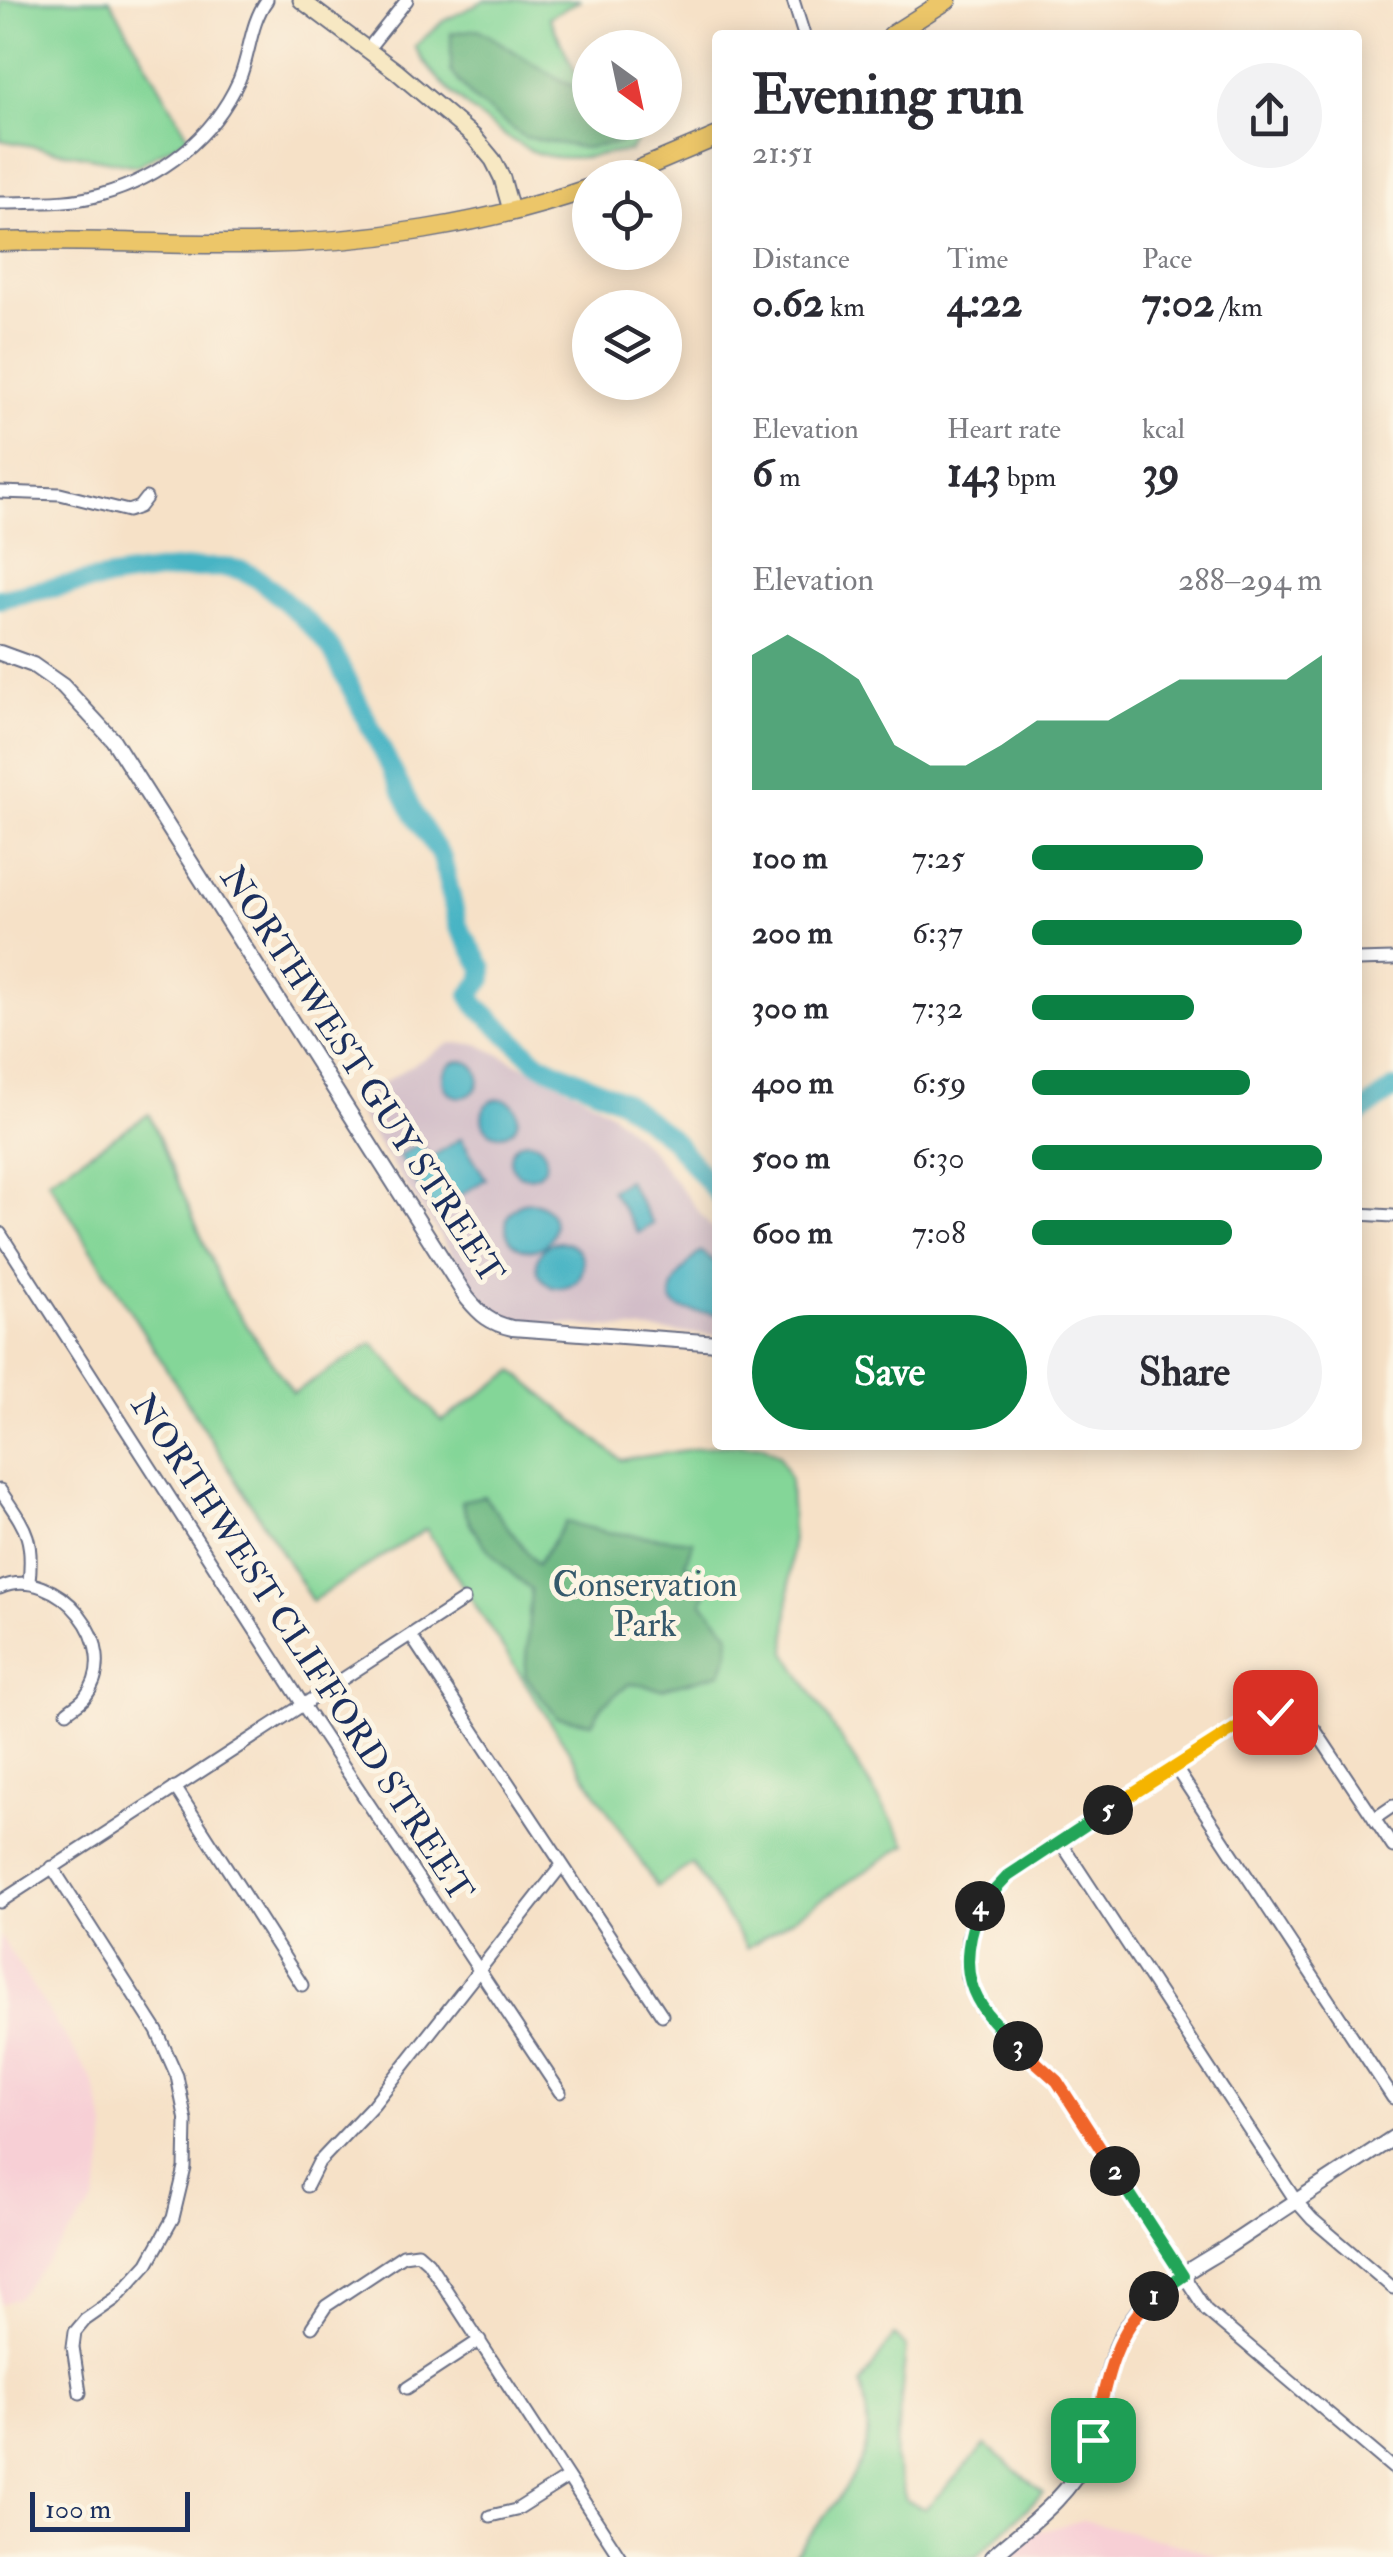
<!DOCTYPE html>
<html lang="en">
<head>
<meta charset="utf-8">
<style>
	body { margin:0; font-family:"IM FELL Double Pica",serif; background:#f2f2f3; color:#2b2b33; height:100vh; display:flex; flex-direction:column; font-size:38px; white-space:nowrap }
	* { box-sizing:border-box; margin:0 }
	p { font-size:32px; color:#7c7c81 }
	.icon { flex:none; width:55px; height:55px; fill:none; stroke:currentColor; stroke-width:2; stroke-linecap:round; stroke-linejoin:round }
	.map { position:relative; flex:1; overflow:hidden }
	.panel { position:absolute; left:712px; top:30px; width:650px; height:1420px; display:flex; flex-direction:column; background:#fff; border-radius:10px; box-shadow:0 5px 25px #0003 }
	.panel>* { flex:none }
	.needle { width:65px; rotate:147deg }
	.tools { position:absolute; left:572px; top:30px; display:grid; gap:20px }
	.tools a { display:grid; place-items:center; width:110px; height:110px; border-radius:50%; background:#fff; box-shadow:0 5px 25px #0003; font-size:50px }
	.scale { position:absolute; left:30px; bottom:25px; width:160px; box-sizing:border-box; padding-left:10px; border:5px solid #1b2f5e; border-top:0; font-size:28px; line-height:35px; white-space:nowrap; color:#1b2f5e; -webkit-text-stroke:8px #fcf5e5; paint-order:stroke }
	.pin { position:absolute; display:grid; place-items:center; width:85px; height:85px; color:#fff; margin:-42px; border-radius:20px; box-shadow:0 5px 15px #0006 }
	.km { position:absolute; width:50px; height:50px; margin:-25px; border-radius:50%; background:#222; color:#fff; font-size:28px; line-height:50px; text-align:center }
	.round { display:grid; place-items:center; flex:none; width:105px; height:105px; border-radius:52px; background:#f2f2f3 }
	.head { display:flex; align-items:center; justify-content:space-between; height:170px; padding:0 40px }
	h1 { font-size:55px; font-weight:700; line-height:75px }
	.stats { display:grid; grid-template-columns:repeat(3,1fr); gap:15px; height:170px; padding:10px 40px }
	.stats div { display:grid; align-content:center }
	.stats b { font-size:42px; font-weight:700 }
	.stats small { font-size:28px; font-weight:400 }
	.stats p { font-size:28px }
	.chart { height:280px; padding:20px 40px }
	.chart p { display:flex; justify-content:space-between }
	.chart svg { width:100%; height:180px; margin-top:10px; fill:#0b8043; opacity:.7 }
	.primary-button { display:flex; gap:20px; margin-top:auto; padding:20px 40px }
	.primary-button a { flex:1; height:115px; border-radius:60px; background:#0b8043; color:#fff; font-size:40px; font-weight:700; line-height:115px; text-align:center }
	.primary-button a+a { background:#f2f2f3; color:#2b2b33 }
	ul { padding:0 40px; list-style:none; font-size:32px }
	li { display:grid; grid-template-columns:160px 120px 1fr; align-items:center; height:75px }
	li i { height:25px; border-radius:12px; background:#0b8043 }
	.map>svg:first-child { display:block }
	.built { fill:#f7cfd5 }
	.industrial { fill:#d2bdc8 }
	.green { fill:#84d698; stroke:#50827b; stroke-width:2.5 }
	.forest { fill:#6bb780; stroke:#43736f; stroke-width:2.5 }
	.water { fill:#47b4c4; stroke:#317291; stroke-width:2.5 }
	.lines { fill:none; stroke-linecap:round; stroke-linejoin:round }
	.river { stroke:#47b4c4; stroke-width:20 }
	.minor-casing { stroke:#686d83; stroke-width:15 }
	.tertiary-casing { stroke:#686d83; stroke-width:18 }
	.secondary-casing { stroke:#686d83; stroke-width:19 }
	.primary-casing { stroke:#686d83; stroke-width:21 }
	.minor { stroke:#fff; stroke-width:11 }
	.tertiary { stroke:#fff; stroke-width:14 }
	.secondary { stroke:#f7e8c3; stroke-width:15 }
	.primary { stroke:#ecc669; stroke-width:18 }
	.split-1-casing { stroke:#fff; stroke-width:20 }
	.split-2-casing { stroke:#fff; stroke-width:20 }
	.split-3-casing { stroke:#fff; stroke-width:20 }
	.split-4-casing { stroke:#fff; stroke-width:20 }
	.split-5-casing { stroke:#fff; stroke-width:20 }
	.split-6-casing { stroke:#fff; stroke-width:20 }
	.split-7-casing { stroke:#fff; stroke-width:20 }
	.split-1 { stroke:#f0652b; stroke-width:12 }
	.split-2 { stroke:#22a559; stroke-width:12 }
	.split-3 { stroke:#f0652b; stroke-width:12 }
	.split-4 { stroke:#22a559; stroke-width:12 }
	.split-5 { stroke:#22a559; stroke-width:12 }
	.split-6 { stroke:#f5b400; stroke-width:12 }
	.split-7 { stroke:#f5b400; stroke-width:12 }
	.labels { text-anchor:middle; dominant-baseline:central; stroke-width:10; stroke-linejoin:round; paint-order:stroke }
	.street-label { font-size:35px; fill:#1b2f5e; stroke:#fcf5e5 }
	.park-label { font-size:35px; fill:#35596c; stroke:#fcf5e5 }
</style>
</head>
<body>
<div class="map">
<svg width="1393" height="2557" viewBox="0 0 1393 2557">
	<rect width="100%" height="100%" fill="#fcf5e5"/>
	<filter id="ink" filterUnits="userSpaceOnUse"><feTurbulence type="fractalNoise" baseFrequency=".01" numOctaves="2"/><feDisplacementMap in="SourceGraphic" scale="20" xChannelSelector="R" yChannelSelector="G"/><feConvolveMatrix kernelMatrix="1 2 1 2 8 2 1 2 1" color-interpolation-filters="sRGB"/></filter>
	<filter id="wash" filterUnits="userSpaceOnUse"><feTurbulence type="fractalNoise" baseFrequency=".0048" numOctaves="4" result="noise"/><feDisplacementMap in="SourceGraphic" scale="40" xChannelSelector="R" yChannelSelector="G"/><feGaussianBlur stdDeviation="2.25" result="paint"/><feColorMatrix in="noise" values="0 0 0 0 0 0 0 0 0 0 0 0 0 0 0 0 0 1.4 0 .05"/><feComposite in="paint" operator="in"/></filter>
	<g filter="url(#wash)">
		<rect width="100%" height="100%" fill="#f6e1c7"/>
		<path class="built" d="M0 1936 93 2081 106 2127 102 2171 94 2203 18 2298 0 2304Z
			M1083 2520 1179 2544 1220 2557H1006L1032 2533Z"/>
		<path class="industrial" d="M450 1043 478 1044 585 1096 613 1114 652 1151 717 1235V1335L520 1321 499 1315 485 1303 350 1102Z"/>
		<path class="green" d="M0 0H110L189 137 136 166 0 140Z
			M485 0H581L549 17 576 74 590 83V122L638 123 641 135 630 151C600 155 566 163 537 153 501 140 430 80 415 46L442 22Z
			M149 1114 227 1297 293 1393 373 1343 442 1421 514 1371 621 1460 720 1445H762L779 1455 790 1479 792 1533 786 1652 907 1844 747 1948 692 1864 657 1887 426 1529 312 1601 48 1180Z
			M894 2335 906 2347 895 2459 906 2500 925 2509 986 2445 1043 2493 976 2557H792C815 2529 851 2487 864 2454 871 2432 866 2405 861 2384Z"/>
		<path class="forest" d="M478 29C516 51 550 77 590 94V122L627 123 619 143 584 148 524 137 472 98 451 71V33Z
			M484 1496 537 1565 566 1522 606 1532 693 1541 685 1564 702 1573 706 1593 702 1602 729 1632V1652L721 1673 662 1689 629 1683 602 1706 592 1723 557 1717 525 1675 531 1589C500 1566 472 1538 461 1501Z"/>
		<path class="water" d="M443 1079a18 18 0 1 1 36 0a18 18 0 1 1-36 0Z
			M482 1117a18 18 0 1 1 36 0a18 18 0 1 1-36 0Z
			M461 1138 486 1179 434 1212 399 1156 420 1143 430 1158Z
			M510 1159a18 18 0 1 1 36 0a18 18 0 1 1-36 0Z
			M627 1180 653 1224 638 1233 611 1190Z
			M506 1226a24 24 0 1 1 48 0a24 24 0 1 1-48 0Z
			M537 1265a23 23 0 1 1 46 0a23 23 0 1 1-46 0Z
			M702 1252 717 1264V1314C706 1312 686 1313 676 1306 660 1294 690 1257 702 1252Z"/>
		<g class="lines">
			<path class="river" d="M0 599C43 588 207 558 243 571 264 578 321 633 333 652L414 814 442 858 458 926 483 968V979L470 995 476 1005 537 1062 621 1100 672 1139 718 1194
				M1358 1115 1393 1089"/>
		</g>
	</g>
	<g filter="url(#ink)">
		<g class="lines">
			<defs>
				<path id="minor" d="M793 0 804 35
					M368 49 407 0
					M0 203C33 202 69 204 100 195 161 178 213 138 239 80 250 54 250 23 267 0
					M0 492 60 494 128 511 139 507 146 498
					M1358 960 1393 959
					M1358 1214 1393 1216
					M0 1233 303 1705 560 2092
					M0 1490C25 1528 34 1535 29 1582
					M0 1588C56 1563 126 1646 85 1697 81 1703 72 1707 67 1712
					M411 1636 662 2015
					M1175 1767 1393 2098
					M175 1787 302 1985
					M1374 1819 1393 1806
					M1060 1841 1296 2201 1312 2219 1393 2288
					M1393 1847 1315 1730C1294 1712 1277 1709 1251 1719L1008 1876 981 1904 968 1938 967 1977 984 2012 1057 2081 1206 2310 1393 2468
					M52 1867 157 2031 177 2076 186 2121 185 2168 173 2218 148 2263 115 2299 85 2320 75 2332 73 2347 80 2393
					M0 1902 464 1600
					M307 2186 319 2162 373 2105 562 1865
					M312 2327 326 2306 403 2255 418 2253 428 2262 620 2557
					M407 2388 480 2340
					M490 2516 516 2510 568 2477"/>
				<path id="tertiary" d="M0 653 33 665 63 686 113 740 467 1298C481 1315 490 1323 512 1328L718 1343
					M992 2557C1024 2528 1068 2499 1086 2458 1105 2414 1102 2361 1131 2321 1153 2288 1194 2268 1227 2247 1282 2210 1338 2174 1393 2138"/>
				<path id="secondary" d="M301 0 396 71 474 137 493 160 502 178 511 210"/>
				<path id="primary" d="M892 35 947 0
					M619 178 718 136
					M0 242C84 239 168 245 252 244 365 243 484 225 590 188"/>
			</defs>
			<use href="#minor" class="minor-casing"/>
			<use href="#tertiary" class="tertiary-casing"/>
			<use href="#secondary" class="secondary-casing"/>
			<use href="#primary" class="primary-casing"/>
			<use href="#minor" class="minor"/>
			<use href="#tertiary" class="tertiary"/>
			<use href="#secondary" class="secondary"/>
			<use href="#primary" class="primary"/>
		</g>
	</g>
	<g class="lines" filter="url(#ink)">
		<defs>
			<path id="split-1" d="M1093 2440C1105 2387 1112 2334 1154 2296"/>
			<path id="split-2" d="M1115 2171 1183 2276 1154 2296"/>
			<path id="split-3" d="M1018 2046 1057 2081 1115 2171"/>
			<path id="split-4" d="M980 1906C956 1969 967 2001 1018 2046"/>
			<path id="split-5" d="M980 1906 1008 1876 1108 1810"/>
			<path id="split-6" d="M1108 1810 1242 1724"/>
			<path id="split-7" d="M1242 1724 1275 1712"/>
		</defs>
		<use href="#split-1" class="split-1-casing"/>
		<use href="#split-2" class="split-2-casing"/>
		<use href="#split-3" class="split-3-casing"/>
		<use href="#split-4" class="split-4-casing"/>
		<use href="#split-5" class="split-5-casing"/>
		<use href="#split-6" class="split-6-casing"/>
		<use href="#split-7" class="split-7-casing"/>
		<use href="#split-1" class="split-1"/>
		<use href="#split-2" class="split-2"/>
		<use href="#split-3" class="split-3"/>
		<use href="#split-4" class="split-4"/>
		<use href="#split-5" class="split-5"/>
		<use href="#split-6" class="split-6"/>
		<use href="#split-7" class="split-7"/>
	</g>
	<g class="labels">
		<g class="street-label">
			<text transform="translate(362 1075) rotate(57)">NORTHWEST GUY STREET</text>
			<text transform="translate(302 1648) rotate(57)">NORTHWEST CLIFFORD STREET</text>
		</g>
		<g class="park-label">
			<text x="645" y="1585">Conservation<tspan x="645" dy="40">Park</tspan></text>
		</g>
	</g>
</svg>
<div class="tools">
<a><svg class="needle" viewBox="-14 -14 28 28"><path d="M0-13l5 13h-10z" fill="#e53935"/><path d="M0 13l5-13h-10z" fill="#7c7c81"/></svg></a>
<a><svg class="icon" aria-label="locate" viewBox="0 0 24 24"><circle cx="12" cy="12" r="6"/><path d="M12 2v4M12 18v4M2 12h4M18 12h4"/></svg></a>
<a><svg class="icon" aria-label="layers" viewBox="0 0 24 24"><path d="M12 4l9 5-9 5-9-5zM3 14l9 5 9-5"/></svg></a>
</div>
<div class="scale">100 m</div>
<div class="pin" style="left:1093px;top:2440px;background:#1e9e55"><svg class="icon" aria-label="arrive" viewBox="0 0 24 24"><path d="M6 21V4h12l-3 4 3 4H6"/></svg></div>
<div class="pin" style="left:1275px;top:1712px;background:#d93025"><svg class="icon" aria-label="check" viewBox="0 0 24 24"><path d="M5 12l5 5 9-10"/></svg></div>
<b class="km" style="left:1154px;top:2296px">1</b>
<b class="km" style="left:1115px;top:2171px">2</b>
<b class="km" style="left:1018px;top:2046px">3</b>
<b class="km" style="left:980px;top:1906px">4</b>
<b class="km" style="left:1108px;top:1810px">5</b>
<section class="panel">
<div class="head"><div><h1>Evening run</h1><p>21:51</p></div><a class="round"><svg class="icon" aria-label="share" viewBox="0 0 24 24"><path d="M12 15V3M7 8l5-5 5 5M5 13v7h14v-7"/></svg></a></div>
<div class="stats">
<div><p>Distance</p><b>0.62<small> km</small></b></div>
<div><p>Time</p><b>4:22</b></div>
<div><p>Pace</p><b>7:02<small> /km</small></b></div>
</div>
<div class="stats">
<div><p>Elevation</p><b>6<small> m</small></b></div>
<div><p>Heart rate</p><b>143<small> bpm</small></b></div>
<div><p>kcal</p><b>39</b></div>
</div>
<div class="chart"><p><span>Elevation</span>288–294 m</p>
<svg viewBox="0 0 160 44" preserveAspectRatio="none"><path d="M0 44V11L10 6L20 11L30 17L40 33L50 38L60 38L70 33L80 27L90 27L100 27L110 22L120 17L130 17L140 17L150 17L160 11V44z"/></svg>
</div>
<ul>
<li><b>100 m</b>7:25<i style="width:59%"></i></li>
<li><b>200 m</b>6:37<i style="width:93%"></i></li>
<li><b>300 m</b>7:32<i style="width:56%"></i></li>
<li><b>400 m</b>6:59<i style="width:75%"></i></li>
<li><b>500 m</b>6:30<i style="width:100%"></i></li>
<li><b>600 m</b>7:08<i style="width:69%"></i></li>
</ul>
<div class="primary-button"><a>Save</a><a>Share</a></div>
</section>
</div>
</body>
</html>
